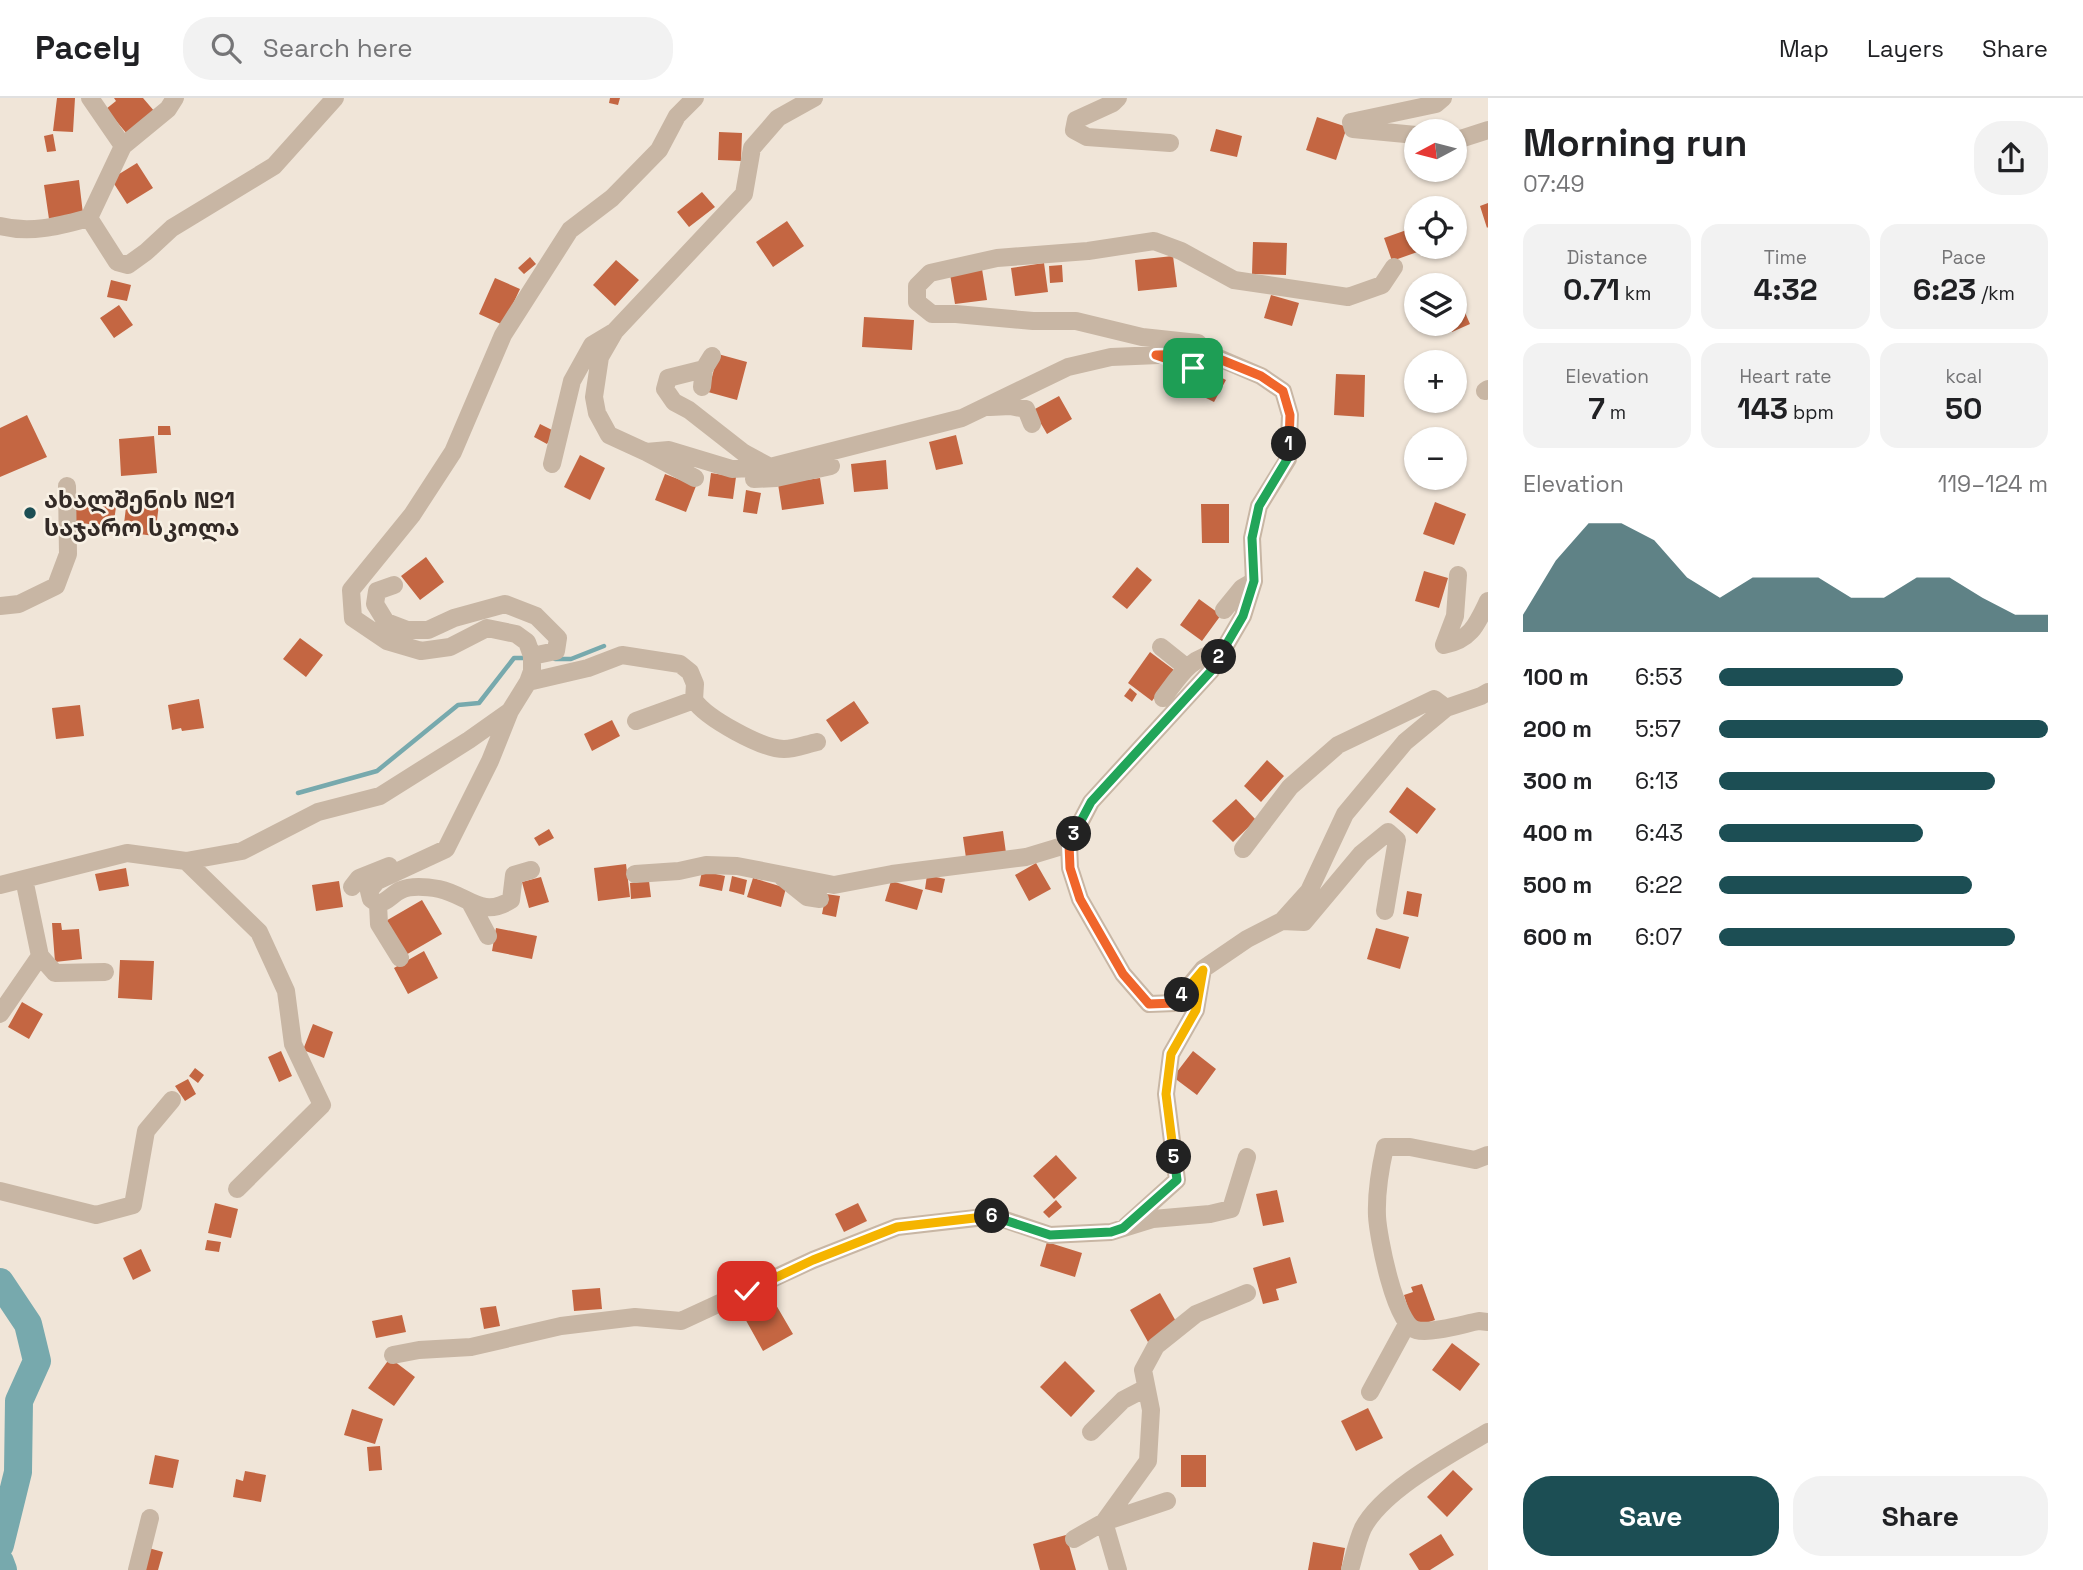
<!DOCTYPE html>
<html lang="en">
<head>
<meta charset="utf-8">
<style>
	body { margin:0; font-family:"Space Grotesk","Noto Sans Georgian",sans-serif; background:#f2f2f2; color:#202124; height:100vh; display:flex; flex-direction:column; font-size:26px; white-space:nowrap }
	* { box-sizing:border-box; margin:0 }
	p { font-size:23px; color:#757577 }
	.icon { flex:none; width:38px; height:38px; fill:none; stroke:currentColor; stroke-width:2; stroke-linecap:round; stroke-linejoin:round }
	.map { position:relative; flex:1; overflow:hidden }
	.details { display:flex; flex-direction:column; background:#fff; width:595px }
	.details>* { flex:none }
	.needle { width:46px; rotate:263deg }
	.tools { position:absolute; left:1404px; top:21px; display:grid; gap:14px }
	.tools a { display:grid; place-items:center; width:63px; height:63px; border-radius:50%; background:#fff; box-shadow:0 2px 5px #0004; font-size:35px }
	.pin { position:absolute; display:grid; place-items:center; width:60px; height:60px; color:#fff; margin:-30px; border-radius:14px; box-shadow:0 4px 10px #0006 }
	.km { position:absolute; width:35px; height:35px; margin:-18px; border-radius:50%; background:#222; color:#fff; font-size:19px; line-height:35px; text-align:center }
	.round { display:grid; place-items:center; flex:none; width:74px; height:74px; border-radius:28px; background:#f2f2f2 }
	.head { display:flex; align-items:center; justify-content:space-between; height:119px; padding:0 35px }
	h1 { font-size:38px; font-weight:800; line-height:52px }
	.metrics { display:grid; grid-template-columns:repeat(3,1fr); gap:10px; height:119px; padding:7px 35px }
	.metrics div { display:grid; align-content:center; border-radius:18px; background:#f2f2f2; text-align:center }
	.metrics b { font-size:30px; font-weight:800 }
	.metrics small { font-size:19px; font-weight:400 }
	.metrics p { font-size:19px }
	.chart { height:196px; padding:14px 35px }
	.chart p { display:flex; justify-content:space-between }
	.chart svg { width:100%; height:126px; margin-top:7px; fill:#1c4e54; opacity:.7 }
	.action { display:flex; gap:14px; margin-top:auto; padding:14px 35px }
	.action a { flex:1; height:80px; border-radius:28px; background:#1c4e54; color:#fff; font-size:28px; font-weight:800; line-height:80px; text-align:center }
	.action a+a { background:#f2f2f2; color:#202124 }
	ul { padding:0 35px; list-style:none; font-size:23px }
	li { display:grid; grid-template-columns:112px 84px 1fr; align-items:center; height:52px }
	li i { height:18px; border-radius:9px; background:#1c4e54 }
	header { display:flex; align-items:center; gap:42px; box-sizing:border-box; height:98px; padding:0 35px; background:#fff; border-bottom:2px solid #e0e0e0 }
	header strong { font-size:33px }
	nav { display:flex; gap:38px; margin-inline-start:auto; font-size:24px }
	.search { width:490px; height:63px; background:#f2f2f2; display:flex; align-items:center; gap:18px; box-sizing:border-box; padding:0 24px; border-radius:28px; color:#757577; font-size:26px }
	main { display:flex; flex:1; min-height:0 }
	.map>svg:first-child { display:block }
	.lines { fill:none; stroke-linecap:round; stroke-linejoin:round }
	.stream { stroke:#77a9ad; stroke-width:4.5 }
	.river { stroke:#77a9ad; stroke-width:28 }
	.building { fill:#c46642 }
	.minor { stroke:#c8b6a4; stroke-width:18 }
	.split-1-casing { stroke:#fff; stroke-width:14 }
	.split-2-casing { stroke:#fff; stroke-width:14 }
	.split-3-casing { stroke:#fff; stroke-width:14 }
	.split-4-casing { stroke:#fff; stroke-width:14 }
	.split-5-casing { stroke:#fff; stroke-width:14 }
	.split-6-casing { stroke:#fff; stroke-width:14 }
	.split-7-casing { stroke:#fff; stroke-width:14 }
	.split-1 { stroke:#f0652b; stroke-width:9 }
	.split-2 { stroke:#22a559; stroke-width:9 }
	.split-3 { stroke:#22a559; stroke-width:9 }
	.split-4 { stroke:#f0652b; stroke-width:9 }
	.split-5 { stroke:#f5b400; stroke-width:9 }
	.split-6 { stroke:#22a559; stroke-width:9 }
	.split-7 { stroke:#f5b400; stroke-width:9 }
	.poi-dot { fill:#1c4e54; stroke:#f8f0e4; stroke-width:2.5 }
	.labels { text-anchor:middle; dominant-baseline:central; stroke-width:5; stroke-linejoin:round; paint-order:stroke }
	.poi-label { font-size:24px; font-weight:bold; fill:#332a26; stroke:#f8f0e4; text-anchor:start }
</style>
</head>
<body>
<header>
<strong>Pacely</strong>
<div class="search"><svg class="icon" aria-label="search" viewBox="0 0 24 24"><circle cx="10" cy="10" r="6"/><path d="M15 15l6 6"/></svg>Search here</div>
<nav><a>Map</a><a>Layers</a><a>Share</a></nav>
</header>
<main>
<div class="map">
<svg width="1488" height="1472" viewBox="0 0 1488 1472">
	<rect width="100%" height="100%" fill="#f0e5d8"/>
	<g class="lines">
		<path class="stream" d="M555 561H571L604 548
			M298 695 377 673 458 607 479 605 514 560H527"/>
		<path class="river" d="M0 1184 28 1226 37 1263 19 1303 18 1374 0 1447
			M0 1464 3 1472"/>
	</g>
	<path class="building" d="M57 0H75L73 34 53 33Z
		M114 0H143L155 14 128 37 106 11 116 3Z
		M610 0H620L618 7 609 5Z
		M1317 19 1347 29 1336 62 1306 52Z
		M1216 31 1242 38 1237 59 1210 53Z
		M719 34 742 35 741 63 718 62Z
		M53 36 56 53 47 54 44 38Z
		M137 65 153 90 127 106 111 81Z
		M79 82 83 116 49 121 44 87Z
		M702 94 715 109 689 129 677 114Z
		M1488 105V129L1487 130 1480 108Z
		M787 123 804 148 773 169 756 144Z
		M1415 129 1416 149H1422L1423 152 1392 163 1384 140Z
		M1253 144 1287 145 1286 177 1252 176Z
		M1173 158 1177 189 1138 193 1135 162Z
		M530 159 536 166 524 176 518 170Z
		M616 162 639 182 615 208 593 187Z
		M1044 165 1048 194 1015 198 1011 170Z
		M1062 167 1063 184 1050 185 1049 168Z
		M982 171 987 202 955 206 950 176Z
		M495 180 520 191 503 227 479 216Z
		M111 182 131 187 127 203 107 199Z
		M1271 197 1299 205 1292 228 1264 220Z
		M1460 203 1470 226 1452 234 1449 226H1454V205Z
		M119 207 133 227 114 240 100 220Z
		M864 219 914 222 912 252 862 249Z
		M718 256 747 264 737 302 708 294Z
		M1201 269 1226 282 1214 304 1190 292Z
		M1336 276 1365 277 1364 319 1334 317Z
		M1059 298 1072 321 1047 336 1033 312Z
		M27 317 47 359 0 379V330Z
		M540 326 554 333 547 346 534 339Z
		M158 328H170L171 337H158Z
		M956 337 963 366 936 372 929 344Z
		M154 338 157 375 121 378 119 341Z
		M580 357 605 370 590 402 564 389Z
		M886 362 888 391 854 394 851 366Z
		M711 375 736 379 733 401 708 398Z
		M665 376 696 388 686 414 655 402Z
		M820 380 824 406 782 412 778 386Z
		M746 392 761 395 757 416 743 414Z
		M127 401 159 406 155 438 123 434Z
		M73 403 116 409 113 430 70 423Z
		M1435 404 1466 416 1454 447 1423 436Z
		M1201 406H1229V445H1202Z
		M426 459 444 484 420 502 401 478Z
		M1137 469 1152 482 1127 511 1112 499Z
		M1424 473 1448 480 1439 510 1415 503Z
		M1199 501 1221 517 1202 543 1180 527Z
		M300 540 323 557 306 579 283 561Z
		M1150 554 1174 572 1152 603 1128 585Z
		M1130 590 1137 596 1132 604 1124 598Z
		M199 601 204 630 182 633 181 630 172 632 168 607Z
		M854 603 869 625 841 644 826 622Z
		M80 607 84 638 56 641 52 610Z
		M612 622 620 638 592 653 584 636Z
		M1267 662 1284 678 1261 704 1244 688Z
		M1407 689 1436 711 1417 736 1389 714Z
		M1236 701 1256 722 1233 744 1212 723Z
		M549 731 554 740 539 748 534 740Z
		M1003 733 1006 755 966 760 963 739Z
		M1036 765 1051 791 1029 803 1015 777Z
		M626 766 630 799 598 803 594 770Z
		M126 770 129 788 99 793 95 776Z
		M702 773 725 778 722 793 699 788Z
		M927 777 945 781 942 795 925 791Z
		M732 778 747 782 744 797 729 793Z
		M541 779 549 804 529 810 522 784Z
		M753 780 786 790 781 809 747 799Z
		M339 783 343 809 316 813 312 787Z
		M649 783 651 799 631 801 630 785Z
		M891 783 923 792 917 812 885 803Z
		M1407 793 1422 796 1418 819 1403 816Z
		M826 796 840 798 836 819 822 816Z
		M422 802 442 836 404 858 384 824Z
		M52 825H61L62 832 79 831 82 861 55 864Z
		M496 830 537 838 532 861 492 853Z
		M1376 830 1409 839 1400 871 1367 861Z
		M424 853 438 880 408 896 394 870Z
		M120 862 154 863 152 902 118 900Z
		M22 904 43 916 29 941 8 929Z
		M313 926 333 934 324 960 303 952Z
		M281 953 292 978 279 984 268 959Z
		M1193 953 1216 971 1197 997 1173 979Z
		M195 970 204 977 198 985 189 978Z
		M188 981 196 996 185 1003 175 988Z
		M1056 1057 1077 1080 1054 1101 1033 1078Z
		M1277 1092 1284 1124 1263 1128 1256 1096Z
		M1056 1102 1062 1109 1049 1120 1043 1114Z
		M215 1105 238 1111 231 1140 208 1135Z
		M858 1105 867 1123 844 1134 835 1116Z
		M207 1142 221 1144 219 1154 205 1152Z
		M1047 1144 1082 1155 1075 1179 1040 1168Z
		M141 1151 151 1173 133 1182 123 1160Z
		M1290 1159 1297 1185 1276 1191 1279 1202 1263 1206 1253 1170Z
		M1422 1186 1435 1222 1414 1229 1404 1197 1413 1194 1411 1189Z
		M600 1190 602 1211 574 1213 572 1192Z
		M1160 1195 1178 1227 1148 1244 1130 1212Z
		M772 1200 793 1236 763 1253 743 1217Z
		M496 1208 500 1228 484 1231 480 1210Z
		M402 1217 406 1234 376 1240 372 1223Z
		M1452 1245 1480 1266 1460 1293 1432 1272Z
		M390 1260 415 1279 394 1308 368 1290Z
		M1065 1263 1095 1293 1071 1319 1040 1289Z
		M1368 1310 1383 1340 1356 1353 1341 1323Z
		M352 1311 383 1321 375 1346 344 1337Z
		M380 1348 382 1372 369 1373 367 1349Z
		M155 1357 179 1362 173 1390 149 1386Z
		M1181 1357H1206V1389H1181Z
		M1453 1372 1473 1391 1447 1419 1427 1399Z
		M245 1373 266 1377 261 1404 233 1399 236 1381 243 1383Z
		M1441 1436 1454 1457 1430 1472H1419L1409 1456Z
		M1066 1437 1076 1472H1040L1033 1446Z
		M1313 1444 1345 1450 1341 1472H1308Z
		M145 1449 163 1454 158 1472H140Z"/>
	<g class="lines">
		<path class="minor" d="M90 0 123 48
			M814 0 778 20 752 50 744 96 615 233 600 259 594 299 597 315 609 337 646 354 669 352 732 371 770 369 962 320 1068 269 1111 259 1207 255 1261 278 1283 293 1290 317 1288 361 1259 408 1252 440 1254 483 1243 518 1211 573 1091 704 1069 746 1070 770 1080 801 1123 876 1149 906 1175 905 1203 871 1247 841 1282 823 1309 793 1345 716 1405 644 1446 610 1481 598 1488 594
			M1118 0 1113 5 1076 22 1074 32 1087 39 1170 45
			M1416 37 1353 31 1351 24 1436 6 1443 0
			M1454 43 1488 32
			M89 120 117 164 128 167 146 154 172 130 274 68 335 0
			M0 128C31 136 59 128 89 120L123 48 168 11 175 0
			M1207 255 1198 245 1142 239 1076 223H1033L956 216H932L917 204V188L930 175 997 160 1088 153 1154 143 1181 153 1234 182 1348 199 1382 187 1394 169
			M704 271 668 280 665 291 674 304 689 312 744 355 770 369
			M702 289 704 271 712 258
			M1485 293 1488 291
			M990 309 1010 308 1026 311 1032 326
			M646 354 695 380
			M552 366 572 283 592 247 612 235
			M754 381 776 380 831 368
			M1458 477 1455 518 1444 547C1471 542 1477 526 1488 503
			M394 487 377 493 375 506 386 524 407 532H428L454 520 505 506 536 518 558 540 556 553 532 558
			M0 508 19 506 56 488 68 456 67 388
			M1224 512 1242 490 1254 483
			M1161 549 1186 569
			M528 584 588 570 622 557 680 566 690 574 695 586 694 602C706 620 762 651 784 651 795 651 807 646 817 644
			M1163 600C1179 579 1191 557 1220 555
			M510 613 490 663 446 751 377 783 369 793 371 801 378 806C389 803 392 796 401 792 412 787 428 789 439 791 468 797 481 821 511 802L514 777 531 772
			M636 623 694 602
			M1243 751 1290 689 1338 647 1434 601 1446 610
			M186 763 259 834 286 893 293 946 322 1007 237 1091
			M635 776 679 773 706 767 737 768 834 787 892 776 1026 759 1069 746
			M782 779 807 799 820 801
			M0 787 127 755 186 763 242 753 318 714 380 698 469 642 510 613 528 584 532 573V558L527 544 516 536 487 530 450 549 421 553 387 543 353 520 351 492 412 417 453 354 503 237 570 132 612 100 659 52 677 18 695 0
			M352 789 359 780 389 768
			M378 806 379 826 400 860
			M471 806 488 838
			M1282 823 1304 824 1361 756 1388 734 1397 742 1385 813
			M40 858 55 875 105 874
			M0 916 40 858 24 781
			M1488 1057 1475 1062 1410 1049H1385C1380 1071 1376 1094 1377 1118 1378 1138 1395 1227 1416 1232 1431 1236 1463 1226 1479 1223L1488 1224
			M0 1093 96 1117 133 1107 146 1033 172 1002
			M1126 1128 1177 1082 1166 996 1171 956 1196 912 1203 871
			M393 1257 419 1252 471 1249 561 1228 635 1219 681 1223 813 1162 897 1129 994 1118 1050 1137 1111 1134 1153 1121 1210 1116 1231 1111 1247 1059
			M1370 1294 1407 1226
			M1091 1334 1123 1302 1146 1290
			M1074 1441 1104 1424 1167 1403
			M137 1472 150 1420
			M1118 1472 1104 1424 1148 1363 1151 1312 1143 1272 1156 1248 1196 1216 1247 1195
			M1350 1472C1354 1459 1357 1443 1363 1430 1383 1392 1451 1356 1488 1334"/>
	</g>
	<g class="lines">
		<defs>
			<path id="split-1" d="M1193 270 1156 257 1207 256 1261 278 1283 293 1290 317 1289 346"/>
			<path id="split-2" d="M1219 559 1243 518 1254 483 1252 440 1259 408 1288 360 1289 346"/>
			<path id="split-3" d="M1074 736 1091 704 1211 573 1219 559"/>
			<path id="split-4" d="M1074 736 1069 746 1070 770 1080 801 1123 876 1149 906 1175 905 1182 897"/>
			<path id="split-5" d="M1174 1059 1166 996 1171 956 1196 912 1203 872 1182 897"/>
			<path id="split-6" d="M992 1118 1050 1137 1111 1134 1123 1130 1177 1082 1174 1059"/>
			<path id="split-7" d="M747 1193 813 1162 897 1129 992 1118"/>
		</defs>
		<use href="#split-1" class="split-1-casing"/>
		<use href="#split-2" class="split-2-casing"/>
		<use href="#split-3" class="split-3-casing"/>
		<use href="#split-4" class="split-4-casing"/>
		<use href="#split-5" class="split-5-casing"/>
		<use href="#split-6" class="split-6-casing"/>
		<use href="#split-7" class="split-7-casing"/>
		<use href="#split-1" class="split-1"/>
		<use href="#split-2" class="split-2"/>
		<use href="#split-3" class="split-3"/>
		<use href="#split-4" class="split-4"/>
		<use href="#split-5" class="split-5"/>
		<use href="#split-6" class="split-6"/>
		<use href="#split-7" class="split-7"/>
	</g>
	<circle class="poi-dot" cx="30" cy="415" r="7"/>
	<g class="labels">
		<g class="poi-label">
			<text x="44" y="401">ახალშენის №1<tspan x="44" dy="28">საჯარო სკოლა</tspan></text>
		</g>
	</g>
</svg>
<div class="tools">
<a><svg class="needle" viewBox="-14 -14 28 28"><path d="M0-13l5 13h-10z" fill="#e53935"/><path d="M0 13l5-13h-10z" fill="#757577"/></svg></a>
<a><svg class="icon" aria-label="locate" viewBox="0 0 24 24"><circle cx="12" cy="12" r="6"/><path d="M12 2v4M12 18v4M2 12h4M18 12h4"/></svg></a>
<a><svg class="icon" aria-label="layers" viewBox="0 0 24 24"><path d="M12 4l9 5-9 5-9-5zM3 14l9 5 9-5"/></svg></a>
<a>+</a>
<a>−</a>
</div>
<div class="pin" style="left:1193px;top:270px;background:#1e9e55"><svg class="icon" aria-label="arrive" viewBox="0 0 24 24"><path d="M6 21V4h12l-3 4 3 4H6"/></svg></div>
<div class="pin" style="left:747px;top:1193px;background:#d93025"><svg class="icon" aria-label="check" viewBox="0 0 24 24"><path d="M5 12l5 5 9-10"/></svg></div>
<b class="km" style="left:1289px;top:346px">1</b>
<b class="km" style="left:1219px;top:559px">2</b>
<b class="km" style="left:1074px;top:736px">3</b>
<b class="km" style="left:1182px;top:897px">4</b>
<b class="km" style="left:1174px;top:1059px">5</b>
<b class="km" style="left:992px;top:1118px">6</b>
</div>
<section class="details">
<div class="head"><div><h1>Morning run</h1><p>07:49</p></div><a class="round"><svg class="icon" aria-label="share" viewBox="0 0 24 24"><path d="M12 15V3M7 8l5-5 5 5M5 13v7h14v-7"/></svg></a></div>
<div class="metrics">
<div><p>Distance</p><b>0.71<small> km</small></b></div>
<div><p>Time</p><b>4:32</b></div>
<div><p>Pace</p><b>6:23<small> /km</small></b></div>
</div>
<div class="metrics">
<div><p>Elevation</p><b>7<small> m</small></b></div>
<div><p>Heart rate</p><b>143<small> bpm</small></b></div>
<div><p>kcal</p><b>50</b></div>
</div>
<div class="chart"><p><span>Elevation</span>119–124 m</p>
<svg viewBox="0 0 160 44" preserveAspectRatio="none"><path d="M0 44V38L10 19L20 6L30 6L40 12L50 25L60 32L70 25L80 25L90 25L100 32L110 32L120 25L130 25L140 32L150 38L160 38V44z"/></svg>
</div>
<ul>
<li><b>100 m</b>6:53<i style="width:56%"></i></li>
<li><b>200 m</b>5:57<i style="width:100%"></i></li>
<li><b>300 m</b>6:13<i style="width:84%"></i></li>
<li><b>400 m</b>6:43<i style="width:62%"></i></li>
<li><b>500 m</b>6:22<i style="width:77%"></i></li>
<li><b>600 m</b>6:07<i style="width:90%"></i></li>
</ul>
<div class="action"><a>Save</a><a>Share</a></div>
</section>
</main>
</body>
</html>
